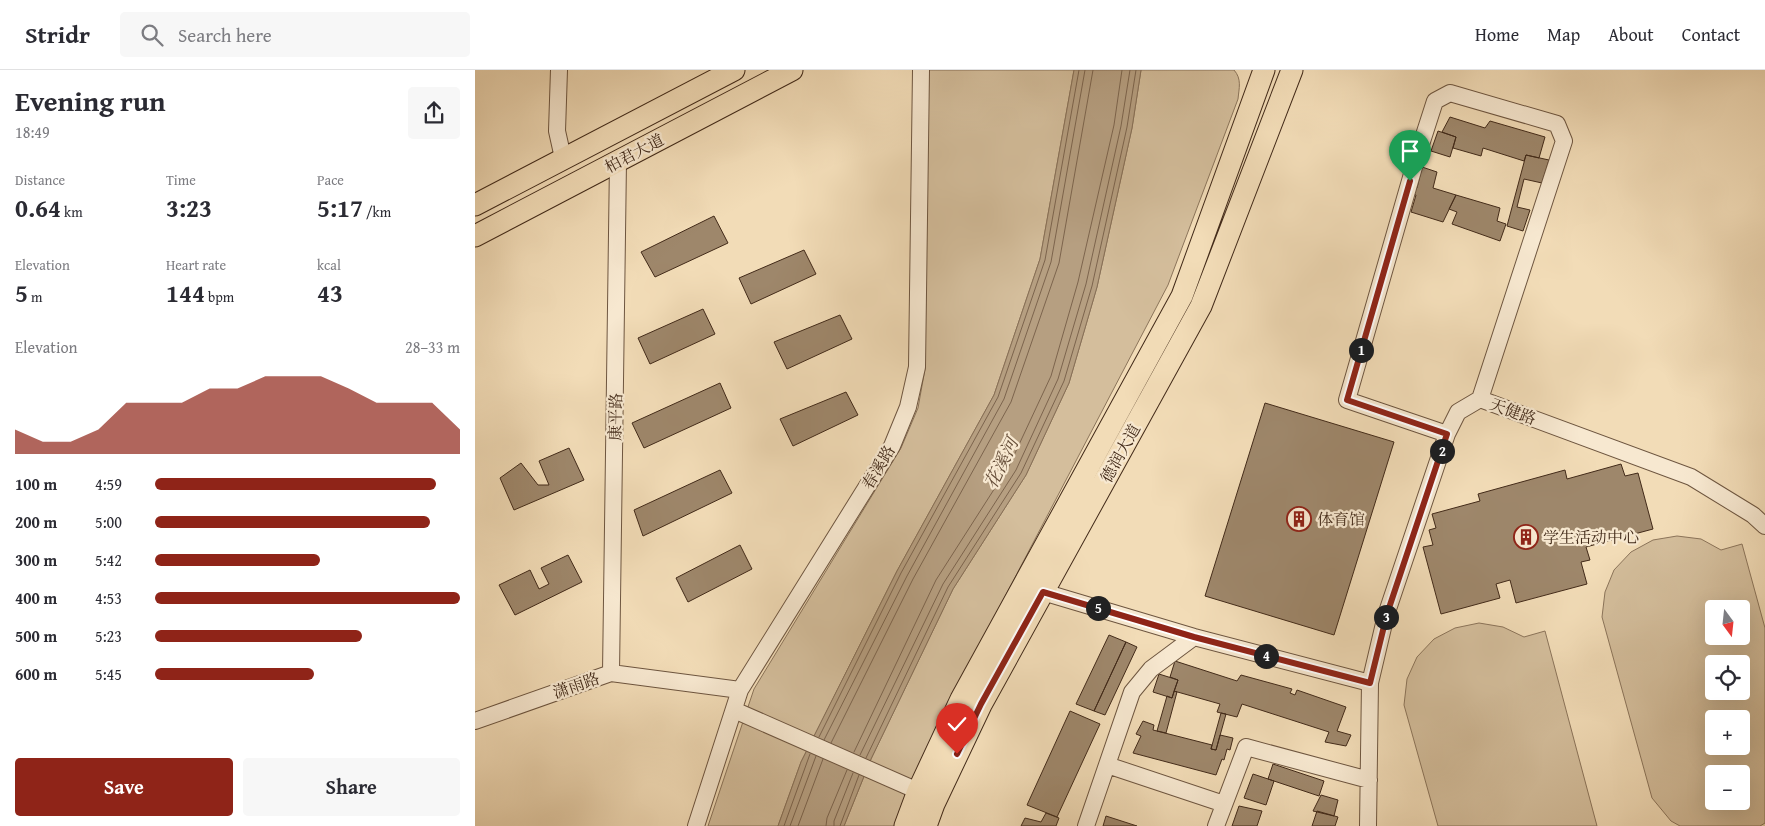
<!DOCTYPE html>
<html lang="en">
<head>
<meta charset="utf-8">
<style>
	body { margin:0; font-family:"Gentium Book Plus","Noto Serif SC",serif; background:#f7f7f7; color:#2b2b33; height:100vh; display:flex; flex-direction:column; font-size:19px; white-space:nowrap }
	* { box-sizing:border-box; margin:0 }
	p { font-size:16px; color:#7c7c81 }
	.icon { flex:none; width:28px; height:28px; fill:none; stroke:currentColor; stroke-width:2; stroke-linecap:round; stroke-linejoin:round }
	.map { position:relative; flex:1; overflow:hidden }
	.details { display:flex; flex-direction:column; background:#fff; width:475px }
	.details>* { flex:none }
	.needle { width:32px; rotate:165deg }
	.tools { position:absolute; left:1230px; top:530px; display:grid; gap:10px }
	.tools a { display:grid; place-items:center; width:45px; height:45px; border-radius:5px; background:#fff; box-shadow:0 5px 20px #0002; font-size:25px }
	.pin { position:absolute; display:grid; place-items:center; width:42px; height:42px; color:#fff; margin:-51px -21px; border-radius:50% 50% 50% 0; rotate:-45deg; box-shadow:0 0 5px #0007 }
	.pin .icon { rotate:45deg }
	.km { position:absolute; width:25px; height:25px; margin:-12px; border-radius:50%; background:#222; color:#fff; font-size:14px; line-height:25px; text-align:center }
	.round { display:grid; place-items:center; flex:none; width:52px; height:52px; border-radius:5px; background:#f7f7f7 }
	.overview { display:flex; align-items:center; justify-content:space-between; height:85px; padding:0 15px }
	h1 { font-size:28px; font-weight:800; line-height:38px }
	.metrics { display:grid; grid-template-columns:repeat(3,1fr); gap:8px; height:85px; padding:5px 15px }
	.metrics div { display:grid; align-content:center }
	.metrics b { font-size:25px; font-weight:800 }
	.metrics small { font-size:14px; font-weight:400 }
	.metrics p { font-size:14px }
	.chart { height:140px; padding:10px 15px }
	.chart p { display:flex; justify-content:space-between }
	.chart svg { width:100%; height:90px; margin-top:5px; fill:#8f2418; opacity:.7 }
	.action { display:flex; gap:10px; margin-top:auto; padding:10px 15px }
	.action a { flex:1; height:58px; border-radius:5px; background:#8f2418; color:#fff; font-size:20px; font-weight:800; line-height:58px; text-align:center }
	.action a+a { background:#f7f7f7; color:#2b2b33 }
	ul { padding:0 15px; list-style:none; font-size:16px }
	li { display:grid; grid-template-columns:80px 60px 1fr; align-items:center; height:38px }
	li i { height:12px; border-radius:6px; background:#8f2418 }
	header { display:flex; align-items:center; gap:30px; box-sizing:border-box; height:70px; padding:0 25px; background:#fff; border-bottom:1px solid #e1e1e2 }
	header strong { font-size:24px }
	nav { display:flex; gap:28px; margin-inline-start:auto; font-size:18px }
	.search { width:350px; height:45px; background:#f7f7f7; display:flex; align-items:center; gap:12px; box-sizing:border-box; padding:0 18px; border-radius:5px; color:#7c7c81; font-size:19px }
	main { display:flex; flex:1; min-height:0 }
	.map>svg:first-child { display:block }
	.green { fill:#d4be9c; stroke:#8b745a; fill-rule:evenodd }
	.water { fill:#b69f81; stroke:#887057 }
	.lines { fill:none; stroke-linecap:round; stroke-linejoin:round }
	.shore { stroke:#7c644d; stroke-width:1 }
	.building { fill:#9e876b; stroke:#422a19 }
	.minor-casing { stroke:#6e5640; stroke-width:18 }
	.major-casing { stroke:#422a19; stroke-width:23 }
	.minor { stroke:#f7e8d0; stroke-width:16 }
	.major { stroke:#f2dcb7; stroke-width:21 }
	.route-casing { stroke:#fff; stroke-width:10 }
	.route { stroke:#8f2418; stroke-width:6 }
	.labels { text-anchor:middle; dominant-baseline:central; stroke-width:4.5; stroke-linejoin:round; paint-order:stroke }
	.street-label { font-size:16px; fill:#422a19; stroke:#f7e8d0 }
	.poi-label { font-size:16px; fill:#422a19; stroke:#f7e8d0; text-anchor:start }
	.water-label { font-size:18px; font-style:italic; fill:#654d38; stroke:#f7e8d0 }
</style>
</head>
<body>
<header>
<strong>Stridr</strong>
<div class="search"><svg class="icon" aria-label="search" viewBox="0 0 24 24"><circle cx="10" cy="10" r="6"/><path d="M15 15l6 6"/></svg>Search here</div>
<nav><a>Home</a><a>Map</a><a>About</a><a>Contact</a></nav>
</header>
<main>
<section class="details">
<div class="overview"><div><h1>Evening run</h1><p>18:49</p></div><a class="round"><svg class="icon" aria-label="share" viewBox="0 0 24 24"><path d="M12 15V3M7 8l5-5 5 5M5 13v7h14v-7"/></svg></a></div>
<div class="metrics">
<div><p>Distance</p><b>0.64<small> km</small></b></div>
<div><p>Time</p><b>3:23</b></div>
<div><p>Pace</p><b>5:17<small> /km</small></b></div>
</div>
<div class="metrics">
<div><p>Elevation</p><b>5<small> m</small></b></div>
<div><p>Heart rate</p><b>144<small> bpm</small></b></div>
<div><p>kcal</p><b>43</b></div>
</div>
<div class="chart"><p><span>Elevation</span>28–33 m</p>
<svg viewBox="0 0 160 44" preserveAspectRatio="none"><path d="M0 44V32L10 38L20 38L30 32L40 19L50 19L60 19L70 12L80 12L90 6L100 6L110 6L120 12L130 19L140 19L150 19L160 32V44z"/></svg>
</div>
<ul>
<li><b>100 m</b>4:59<i style="width:92%"></i></li>
<li><b>200 m</b>5:00<i style="width:90%"></i></li>
<li><b>300 m</b>5:42<i style="width:54%"></i></li>
<li><b>400 m</b>4:53<i style="width:100%"></i></li>
<li><b>500 m</b>5:23<i style="width:68%"></i></li>
<li><b>600 m</b>5:45<i style="width:52%"></i></li>
</ul>
<div class="action"><a>Save</a><a>Share</a></div>
</section>
<div class="map">
<svg width="1290" height="756" viewBox="0 0 1290 756">
	<rect width="100%" height="100%" fill="#f2dcb7"/>
	<filter id="stains"><feTurbulence type="fractalNoise" baseFrequency=".004" numOctaves="4"/><feColorMatrix values="0 0 0 0 .2 0 0 0 0 .09 0 0 0 0 .02 0 0 0 .5 -.17"/></filter>
	<radialGradient id="worn" r=".72"><stop offset=".6" stop-color="#630" stop-opacity="0"/><stop offset="1" stop-color="#630" stop-opacity=".3"/></radialGradient>
	<path class="green" d="M453 0H599L565 189 519 325 422 501 326 692 303 756H233L279 619 426 378 443 338 450 299Z
		M666 0H759C767 9 764 18 763 29L693 215 479 624 420 756H369L396 689 478 519 551 405 594 313 622 217 657 58Z
		M1202 466 1226 469 1246 480 1267 474 1290 558V753L1285 756H1205L1196 751 1177 728 1127 547 1130 522 1139 500 1156 482 1178 470ZM1239 539H1266V566H1239ZM1239 594H1266V621H1239ZM1239 649H1266V676H1239ZM1239 704H1266V731H1239Z
		M1004 553 1028 557 1049 567 1070 561 1122 756H963L929 635 932 609 942 587 959 569 980 558Z"/>
	<path class="water" d="M599 0H666L657 58 622 217 594 313 551 405 478 519 396 689 369 756H303L326 692 422 501 519 325 565 189Z"/>
	<g class="lines">
		<path class="shore" d="M344 667 426 503 523 327 570 190 604 0
			M349 670 432 506 529 329 576 192 610 0
			M356 673 438 509 536 332 584 193 618 0
			M379 682 461 510 534 396 576 306 603 212 639 55 647 0
			M385 685 468 514 541 400 583 309 611 214 646 56 655 0
			M391 688 473 517 546 403 589 311 617 216 652 57 661 0
			M309 756 335 684
			M315 756 341 686
			M323 756 348 689
			M351 756 352 748 372 700
			M359 756V751L378 703
			M365 756 384 705"/>
	</g>
	<path class="building" d="M975 47 1010 58 1015 51 1070 67 1064 88 1051 85 1049 91 1008 78 1006 86 978 78 981 67 967 62Z
		M963 61 981 67 975 87 956 81Z
		M1051 85 1074 90 1067 113 1049 109 1042 137 1055 140 1048 161 1032 156Z
		M947 97 962 102 958 118 981 125 968 152 936 142 941 125 934 122 936 116 942 118Z
		M981 125 1025 138 1022 151 1031 154 1025 171 977 154 982 142 974 139Z
		M239 146 253 173 180 207 166 182Z
		M329 180 341 204 276 234 264 208Z
		M228 239 240 264 175 294 163 268Z
		M365 245 377 269 312 299 299 272Z
		M245 313 256 338 169 378 157 353Z
		M371 322 383 345 318 376 305 349Z
		M790 333 919 372 859 565 730 526Z
		M94 378 109 410 39 440 25 408 46 393 63 415H74L64 391Z
		M1146 394 1150 406 1163 403 1178 459 1111 477 1115 490 1106 492 1112 514 1041 533 1035 510 1021 514 1025 528 966 544 948 477 958 475 954 460 961 458 957 444 1005 431 1003 424 1090 400 1092 409Z
		M245 400 257 423 168 466 159 440Z
		M265 475 277 499 213 532 201 508Z
		M93 485 107 512 40 545 24 515 55 500 64 519 74 514 66 498Z
		M634 565 651 572 619 641 601 634Z
		M651 572 662 577 630 645 619 641Z
		M700 591 762 611 766 605 817 619 815 623 820 625 822 620 871 637 862 661 876 665 871 676 850 672 854 662 767 634 762 647 742 642 745 634 699 621 703 610 695 607Z
		M684 604 703 610 697 628 678 622Z
		M699 621 702 622 691 663 682 661 692 626 697 628Z
		M595 641 625 654 582 747 552 735Z
		M746 643 751 644 741 680 736 679Z
		M668 651 679 655 678 660 737 675 736 679 741 680 745 665 758 668 755 680 752 679 749 690 747 689 741 705 658 683 666 666 661 664Z
		M798 694 849 711 844 726 793 709Z
		M778 704 799 711 791 735 769 728Z
		M846 725 863 730 859 746 838 741Z
		M764 736 787 741 782 756H757Z
		M842 741 863 747 860 756H837Z
		M571 743 584 748 581 756H546L550 748 566 752Z
		M631 746 662 756H628Z"/>
	<g class="lines">
		<defs>
			<path id="minor" d="M84 0 82 61 88 88
				M972 364 872 330 941 90 960 31 975 23 1082 54 1089 71 1005 329
				M568 522 719 567 895 613
				M136 603 143 91
				M259 640 443 721
				M0 651 136 603 265 620
				M632 695 749 734
				M221 756 265 620 417 376 433 337 442 297 446 0
				M611 756 657 622 676 599 719 567
				M741 756 771 677 894 710
				M893 756 895 613 911 545 972 364 983 342 1005 329 1216 407 1278 445 1290 456"/>
			<path id="major" d="M0 135 259 0
				M0 166 317 0
				M430 756 443 721 486 629 707 226 789 0
				M451 756 459 734 506 635 726 236 817 0"/>
		</defs>
		<use href="#minor" class="minor-casing"/>
		<use href="#major" class="major-casing"/>
		<use href="#minor" class="minor"/>
		<use href="#major" class="major"/>
	</g>
	<g class="lines">
		<defs>
			<path id="route" d="M482 684 506 634 568 522 719 567 895 613 912 544 972 364 872 330 935 111"/>
		</defs>
		<use href="#route" class="route-casing"/>
		<use href="#route" class="route"/>
	</g>
	<defs>
		<symbol id="building-ring" viewBox="-11 -11 22 22"><circle r="9.5" fill="#f7e8d0" stroke="#8f2418" stroke-width="1.5"/><path d="M-4-6H4V6H1V3H-1V6H-4ZM-2.5-4.3h1.7v1.8h-1.7ZM.8-4.3h1.7v1.8H.8ZM-2.5-1h1.7V.8h-1.7ZM.8-1h1.7V.8H.8Z" fill="#8f2418"/></symbol>
	</defs>
	<g fill-rule="evenodd">
		<use href="#building-ring" x="810" y="435" width="28" height="28"/>
		<use href="#building-ring" x="1037" y="453" width="28" height="28"/>
	</g>
	<g class="labels">
		<g class="street-label">
			<text transform="translate(159 83) rotate(-28)">柏君大道</text>
			<text transform="translate(1038 341) rotate(20)">天健路</text>
			<text transform="translate(140 347) rotate(-89)">康平路</text>
			<text transform="translate(645 383) rotate(-61)">德润大道</text>
			<text transform="translate(403 397) rotate(-59)">春溪路</text>
			<text transform="translate(101 615) rotate(-19)">潇雨路</text>
		</g>
		<g class="poi-label">
			<text x="842" y="449">体育馆</text>
			<text x="1068" y="467">学生活动中心</text>
		</g>
		<g class="water-label">
			<text transform="translate(526 393) rotate(-64)">花溪河</text>
		</g>
	</g>
	<rect width="100%" height="100%" filter="url(#stains)"/>
	<rect width="100%" height="100%" fill="url(#worn)"/>
</svg>
<div class="tools">
<a><svg class="needle" viewBox="-14 -14 28 28"><path d="M0-13l5 13h-10z" fill="#e53935"/><path d="M0 13l5-13h-10z" fill="#7c7c81"/></svg></a>
<a><svg class="icon" aria-label="locate" viewBox="0 0 24 24"><circle cx="12" cy="12" r="6"/><path d="M12 2v4M12 18v4M2 12h4M18 12h4"/></svg></a>
<a>+</a>
<a>−</a>
</div>
<div class="pin" style="left:935px;top:111px;background:#1e9e55"><svg class="icon" aria-label="arrive" viewBox="0 0 24 24"><path d="M6 21V4h12l-3 4 3 4H6"/></svg></div>
<div class="pin" style="left:482px;top:684px;background:#d93025"><svg class="icon" aria-label="check" viewBox="0 0 24 24"><path d="M5 12l5 5 9-10"/></svg></div>
<b class="km" style="left:886px;top:280px">1</b>
<b class="km" style="left:967px;top:381px">2</b>
<b class="km" style="left:911px;top:547px">3</b>
<b class="km" style="left:791px;top:586px">4</b>
<b class="km" style="left:623px;top:538px">5</b>
</div>
</main>
</body>
</html>
